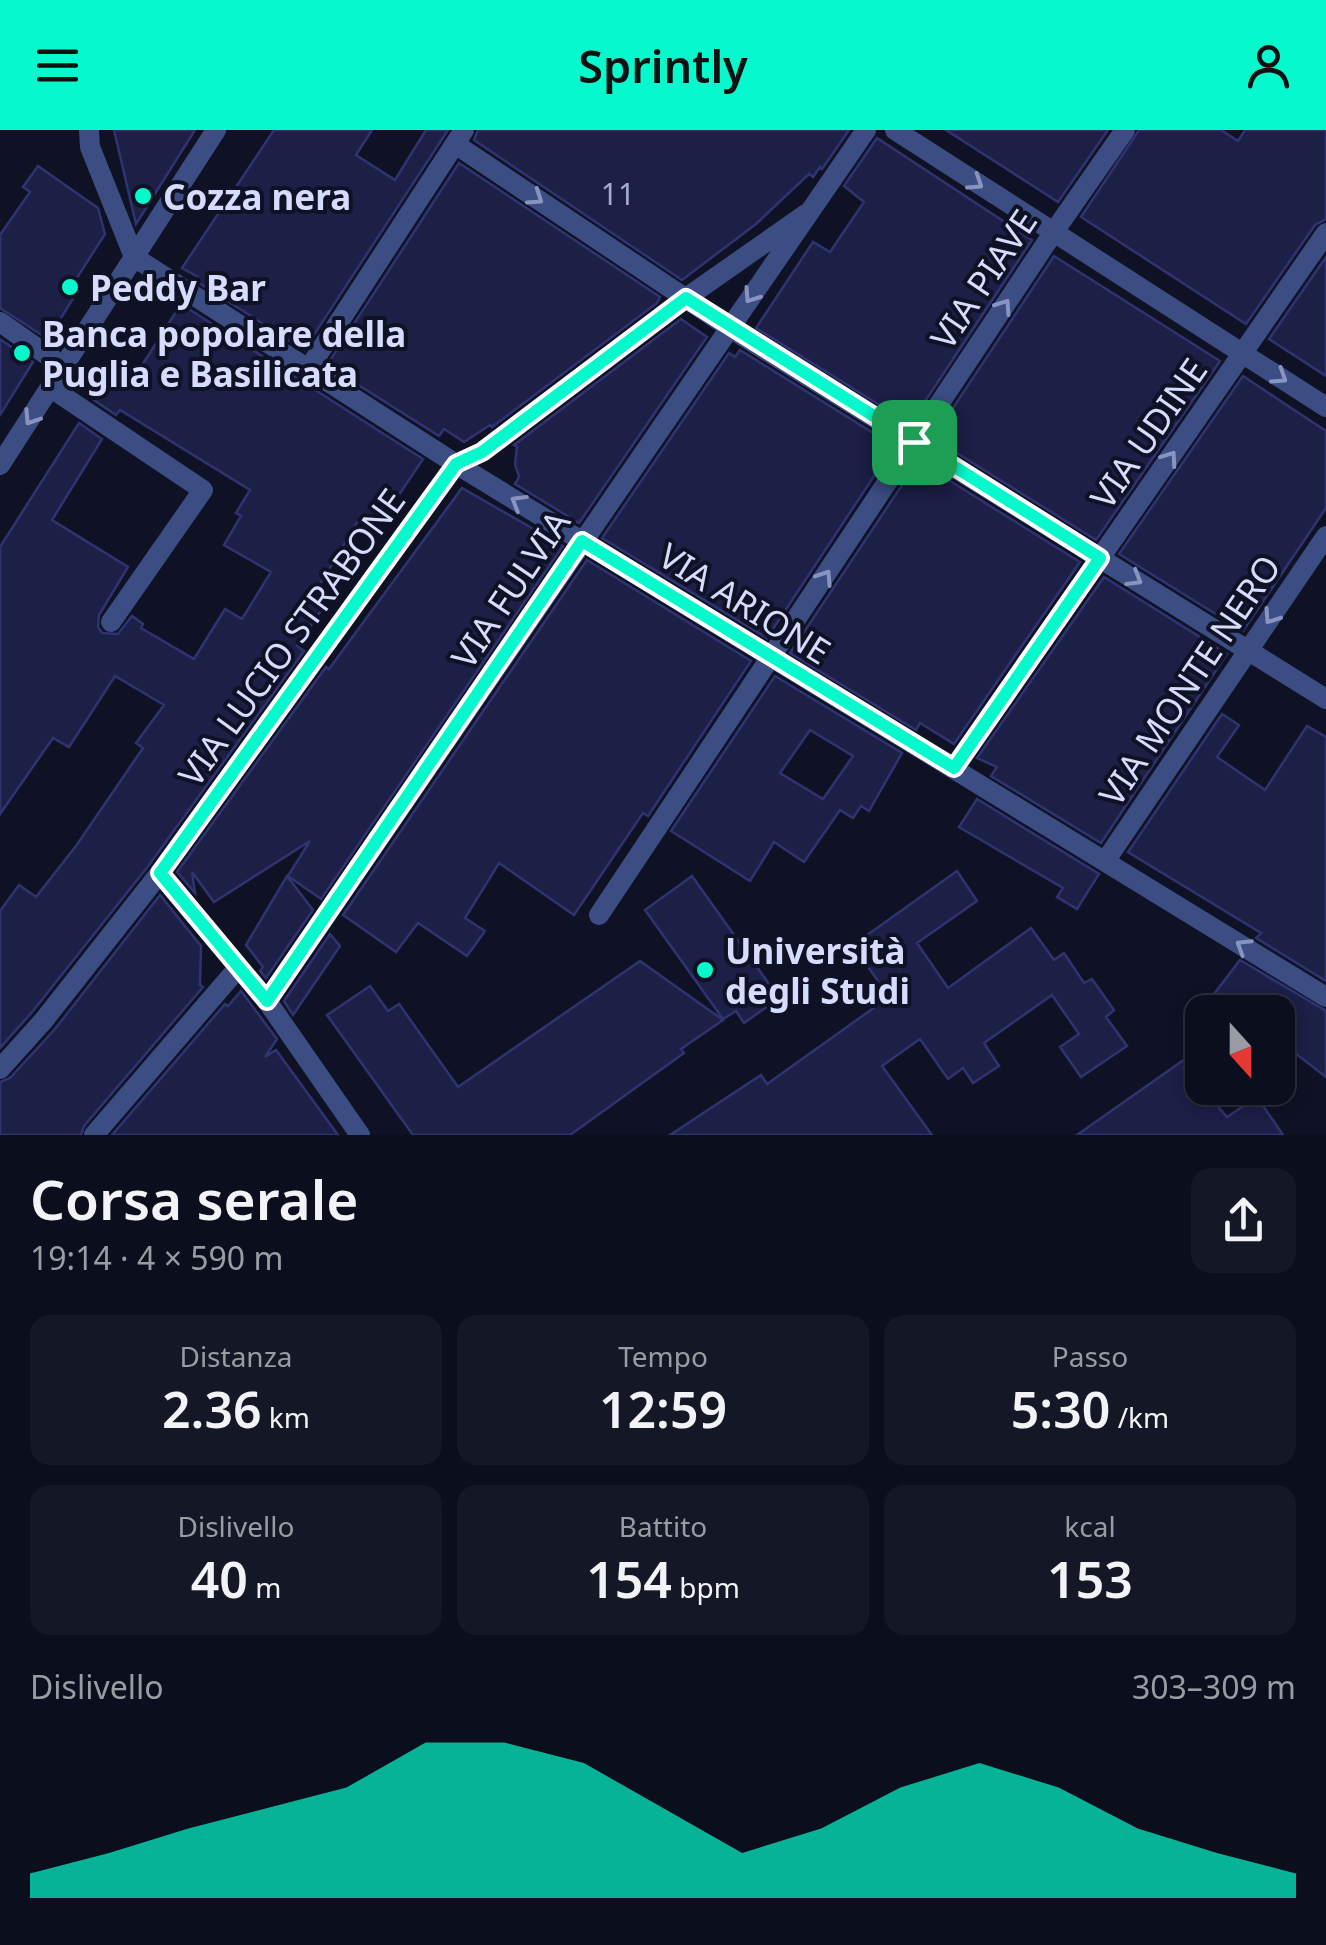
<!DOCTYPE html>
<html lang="it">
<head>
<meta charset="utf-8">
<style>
	body { margin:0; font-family:"Noto Sans",sans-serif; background:#141725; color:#f1f3f6; height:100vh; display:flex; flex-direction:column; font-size:38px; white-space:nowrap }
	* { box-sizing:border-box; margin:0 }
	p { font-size:32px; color:#9a9ca3 }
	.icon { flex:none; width:55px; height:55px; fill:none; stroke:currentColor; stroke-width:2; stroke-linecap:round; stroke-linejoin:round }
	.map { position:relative; height:1005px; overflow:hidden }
	.details { display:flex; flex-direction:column; background:#0b0e1c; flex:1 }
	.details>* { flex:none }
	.needle { width:65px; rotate:159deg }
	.tools { position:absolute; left:1185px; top:865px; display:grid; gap:20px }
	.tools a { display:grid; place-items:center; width:110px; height:110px; border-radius:20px; background:#0b0e1c; box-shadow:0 5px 15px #0003,0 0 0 2px #2b2e3b; font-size:50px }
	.pin { position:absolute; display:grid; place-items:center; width:85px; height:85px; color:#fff; margin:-42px; border-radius:20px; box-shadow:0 5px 15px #0006 }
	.round { display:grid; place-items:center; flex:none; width:105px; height:105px; border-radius:20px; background:#141725 }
	.summary { display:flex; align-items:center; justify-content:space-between; height:170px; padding:0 30px }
	h1 { font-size:55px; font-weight:600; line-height:75px }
	.figures { display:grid; grid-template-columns:repeat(3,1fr); gap:15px; height:170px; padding:10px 30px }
	.figures div { display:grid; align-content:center; border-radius:20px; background:#141725; text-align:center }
	.figures b { font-size:50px; font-weight:600 }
	.figures small { font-size:28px; font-weight:400 }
	.figures p { font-size:28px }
	.chart { height:280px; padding:20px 30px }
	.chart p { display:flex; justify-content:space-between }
	.chart svg { width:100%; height:180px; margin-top:10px; fill:#06f9cc; opacity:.7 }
	header { display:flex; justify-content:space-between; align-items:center; height:130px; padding:0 30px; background:#06f9cc; color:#111; font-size:45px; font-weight:600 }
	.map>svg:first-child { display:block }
	.building { fill:#1c1f46; stroke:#2f3471; stroke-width:2.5; fill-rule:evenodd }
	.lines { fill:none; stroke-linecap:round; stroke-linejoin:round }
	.minor { stroke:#3c4d83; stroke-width:20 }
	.tertiary { stroke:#3c4d83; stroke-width:20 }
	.oneway { stroke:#8894c0 }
	.route-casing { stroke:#fff; stroke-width:20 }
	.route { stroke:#06f9cc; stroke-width:12 }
	.poi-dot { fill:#06f9cc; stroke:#0f1225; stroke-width:4 }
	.labels { text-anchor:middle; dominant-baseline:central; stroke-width:8; stroke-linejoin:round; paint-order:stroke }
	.number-label { font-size:30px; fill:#a7add0 }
	.poi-label { font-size:35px; font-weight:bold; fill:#d5dcfe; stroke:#0f1225; text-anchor:start }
	.street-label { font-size:35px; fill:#d5dcfe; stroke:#0f1225 }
</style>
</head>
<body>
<header><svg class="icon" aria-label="menu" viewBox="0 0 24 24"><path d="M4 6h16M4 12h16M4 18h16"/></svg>Sprintly<svg class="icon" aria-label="person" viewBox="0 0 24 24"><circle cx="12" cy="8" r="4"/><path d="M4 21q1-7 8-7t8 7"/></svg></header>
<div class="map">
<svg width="1326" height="1005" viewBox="0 0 1326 1005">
	<rect width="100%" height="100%" fill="#0f1225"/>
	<path class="building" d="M114 0H195L136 94Z
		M274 0H372L356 25 395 50 426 0H448L304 220 196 151 198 147 182 138Z
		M478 0H849L822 39 820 37 813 47 809 44 756 94 682 150 474 10Z
		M946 0H1108L1058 72Z
		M1139 0H1221L1238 11 1245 0H1326V89L1315 95 1246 194 1081 87Z
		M877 8 1032 110 910 294 756 198 813 112 830 122 864 72 844 56Z
		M459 33 660 167 657 173 492 297 490 295 464 312 444 299 439 306 327 235Z
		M38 36 98 78 105 104 71 157 77 162 48 209 0 178V105L30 62 23 57Z
		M1054 126 1220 231 1096 410 933 308Z
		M1326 127V246L1269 209Z
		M181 174 423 329 378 396 361 386 316 461 329 469 297 516 304 521 149 735 33 881 0 918V781L19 755 36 767 76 716 143 618 136 613 164 575 115 546 69 617 53 608 0 684V417L79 293 102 309 52 390 128 437 99 485 98 497 102 503 118 504 132 486 143 494 141 498 194 529 225 479 242 489 271 442 224 415 241 386 236 383 250 360 120 280 116 285 94 270 113 235 134 248Z
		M681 189 707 207 579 393 515 354 519 347 515 334 517 317 514 315Z
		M0 209 33 232 0 285Z
		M740 220 894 316 767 508 602 408 729 223 735 227Z
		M1243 246 1326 301V378L1243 501 1119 424Z
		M918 331 1080 432 954 614 920 593 916 600 790 523Z
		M462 358 563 416 321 769 288 746 310 711 214 772 192 742 195 763 177 742 326 537 329 539Z
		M587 430 751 531 648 686 643 683 574 785 499 733 465 788 485 801 467 826 418 793 396 822 343 785Z
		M1104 447 1227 524 1101 713 991 646 997 637 977 628Z
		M775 546 902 623 869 681 861 676 853 688 840 680 804 732 774 712 750 751 671 701ZM810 600 853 626 823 669 780 643Z
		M1222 584 1239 595 1217 627 1265 660 1307 596 1326 607V851L1256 808 1261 803 1128 722Z
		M977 669 1099 744 1077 779 1057 767 1063 758 959 697Z
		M957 741 977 771 917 813 948 858 1031 798 1054 830 1064 823 1084 853 1092 849 1114 880 1106 887 1127 916 1081 947 1060 917 1079 904 1052 865 984 913 999 936 973 953 963 938 948 949 920 909 882 936 932 1005H670L761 945 767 954 889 867 853 815Z
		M287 746 313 780 266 848 260 841 263 837 246 815Z
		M692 746 779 868 744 893 736 881 723 889 645 780Z
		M160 765 201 816 200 855 203 857 84 996 81 1005H0V952L10 948 55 899Z
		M330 804 340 816 293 885 284 871Z
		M1240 830 1326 881V947L1278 910V882H1238L1214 864Z
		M640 831 723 890 681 919 684 923 570 1005H413L327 885 370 856 388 881 399 874 458 957Z
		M241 861 277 909 265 927 276 920 338 1005H112L225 874 228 876Z
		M1185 929 1202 958 1227 987 1257 967 1283 1005H1077Z"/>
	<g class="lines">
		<path class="minor" d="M89 0 90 17 134 127 456 334 1326 867
			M895 0 1326 277
			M455 14 730 198 1326 569
			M0 192 64 237
			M307 241 464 0
			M51 258 203 360 111 492
			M954 638 1326 103
			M1106 730 1326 406
			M160 743 267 871 360 1005
			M599 785 1053 103 1125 0
			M267 871 866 0
			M0 939 44 890 160 743 456 334 482 322 686 168 806 84
			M94 1005 238 838"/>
		<path class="tertiary" d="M0 335 216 0"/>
	</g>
	<defs><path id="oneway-chevron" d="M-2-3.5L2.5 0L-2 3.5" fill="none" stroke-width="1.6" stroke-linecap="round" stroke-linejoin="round" transform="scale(2.5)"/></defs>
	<g class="oneway">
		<use href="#oneway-chevron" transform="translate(976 53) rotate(33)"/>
		<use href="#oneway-chevron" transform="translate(536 68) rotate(34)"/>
		<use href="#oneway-chevron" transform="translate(751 166) rotate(124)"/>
		<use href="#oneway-chevron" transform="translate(1004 176) rotate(-56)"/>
		<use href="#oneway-chevron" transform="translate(1280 247) rotate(33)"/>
		<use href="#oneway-chevron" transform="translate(31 288) rotate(123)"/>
		<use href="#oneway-chevron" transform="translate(1170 328) rotate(-55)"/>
		<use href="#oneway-chevron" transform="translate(518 372) rotate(-149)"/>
		<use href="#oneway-chevron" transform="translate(825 447) rotate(-57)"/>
		<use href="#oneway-chevron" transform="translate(1135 449) rotate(31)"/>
		<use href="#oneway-chevron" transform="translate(1271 487) rotate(124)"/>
		<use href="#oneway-chevron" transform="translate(1243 816) rotate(-148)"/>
	</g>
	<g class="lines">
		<defs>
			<path id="route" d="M686 168 1100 428 954 638 582 411 267 871 160 743 456 334 482 322Z"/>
		</defs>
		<use href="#route" class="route-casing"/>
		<use href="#route" class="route"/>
	</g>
	<g class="poi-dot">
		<circle cx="143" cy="66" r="10"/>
		<circle cx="70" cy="157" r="10"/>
		<circle cx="22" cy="223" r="10"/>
		<circle cx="705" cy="840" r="10"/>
	</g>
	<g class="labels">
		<g class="number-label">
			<text x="618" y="63">11</text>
		</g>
		<g class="poi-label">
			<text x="163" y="66">Cozza nera</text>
			<text x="90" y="157">Peddy Bar</text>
			<text x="42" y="203">Banca popolare della<tspan x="42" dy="40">Puglia e Basilicata</tspan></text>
			<text x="725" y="820">Università<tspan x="725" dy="40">degli Studi</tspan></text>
		</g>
		<g class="street-label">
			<text transform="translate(983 149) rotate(-56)">VIA PIAVE</text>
			<text transform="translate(1148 303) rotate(-55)">VIA UDINE</text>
			<text transform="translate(510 459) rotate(-56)">VIA FULVIA</text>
			<text transform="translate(745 473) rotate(32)">VIA ARIONE</text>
			<text transform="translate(291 507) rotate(-54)">VIA LUCIO STRABONE</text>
			<text transform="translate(1189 550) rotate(-56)">VIA MONTE NERO</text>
		</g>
	</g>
</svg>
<div class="tools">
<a><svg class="needle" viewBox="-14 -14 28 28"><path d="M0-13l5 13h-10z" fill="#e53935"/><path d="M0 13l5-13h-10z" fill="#9a9ca3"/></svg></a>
</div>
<div class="pin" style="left:914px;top:312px;background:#1e9e55"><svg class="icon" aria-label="arrive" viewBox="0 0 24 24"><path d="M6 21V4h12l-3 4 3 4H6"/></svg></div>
</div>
<section class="details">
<div class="summary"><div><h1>Corsa serale</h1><p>19:14 · 4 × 590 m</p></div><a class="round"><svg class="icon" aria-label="share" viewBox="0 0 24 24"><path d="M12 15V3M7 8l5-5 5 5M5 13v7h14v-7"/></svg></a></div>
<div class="figures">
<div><p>Distanza</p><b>2.36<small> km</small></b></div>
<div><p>Tempo</p><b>12:59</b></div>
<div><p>Passo</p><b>5:30<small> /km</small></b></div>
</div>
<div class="figures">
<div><p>Dislivello</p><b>40<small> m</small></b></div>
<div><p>Battito</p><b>154<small> bpm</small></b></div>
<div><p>kcal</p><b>153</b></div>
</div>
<div class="chart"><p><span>Dislivello</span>303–309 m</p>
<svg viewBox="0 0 160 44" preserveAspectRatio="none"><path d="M0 44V38L10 33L20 27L30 22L40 17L50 6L60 6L70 11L80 22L90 33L100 27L110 17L120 11L130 17L140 27L150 33L160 38V44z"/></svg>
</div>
</section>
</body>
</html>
